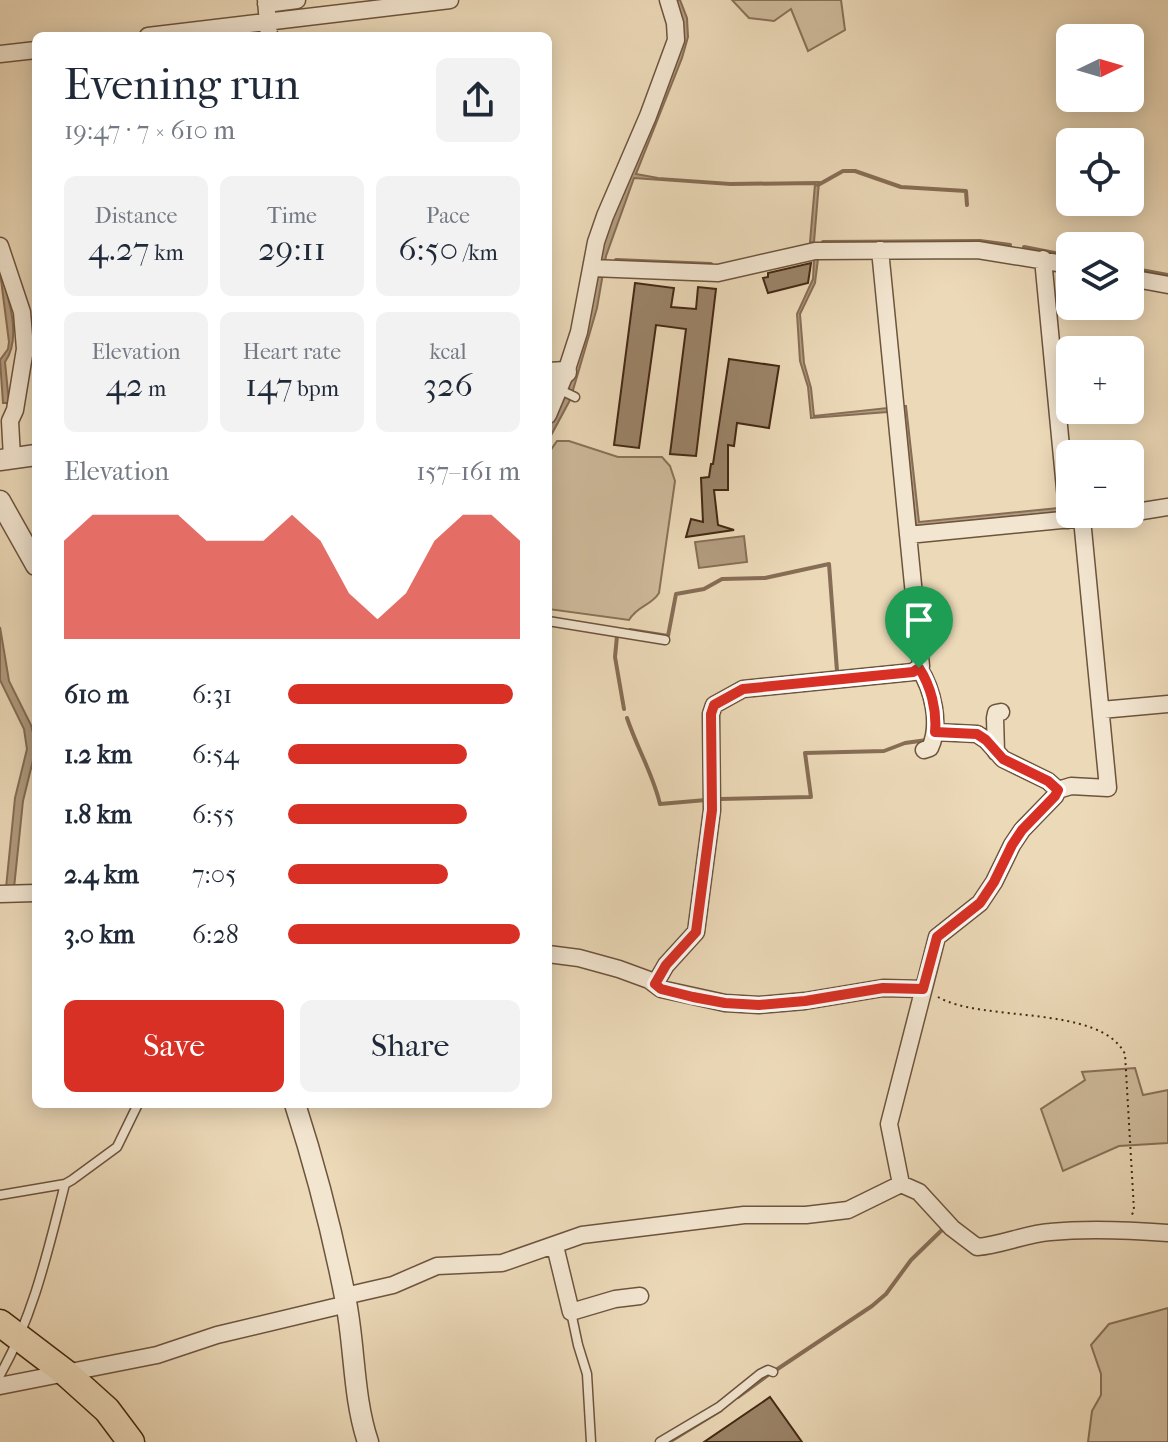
<!DOCTYPE html>
<html lang="en">
<head>
<meta charset="utf-8">
<style>
	body { margin:0; font-family:"IM FELL French Canon",serif; background:#f2f2f3; color:#1f2937; height:100vh; display:flex; flex-direction:column; font-size:30px; white-space:nowrap }
	* { box-sizing:border-box; margin:0 }
	p { font-size:26px; color:#747a83 }
	.icon { flex:none; width:44px; height:44px; fill:none; stroke:currentColor; stroke-width:2; stroke-linecap:round; stroke-linejoin:round }
	.map { position:relative; flex:1; overflow:hidden }
	.sheet { position:absolute; left:32px; top:32px; width:520px; height:1076px; display:flex; flex-direction:column; background:#fff; border-radius:12px; box-shadow:0 4px 20px #0003 }
	.sheet>* { flex:none }
	.needle { width:52px; rotate:85deg }
	.buttons { position:absolute; left:1056px; top:24px; display:grid; gap:16px }
	.buttons a { display:grid; place-items:center; width:88px; height:88px; border-radius:12px; background:#fff; box-shadow:0 4px 20px #0003; font-size:40px }
	.pin { position:absolute; display:grid; place-items:center; width:68px; height:68px; color:#fff; margin:-82px -34px; border-radius:50% 50% 50% 0; rotate:-45deg; box-shadow:0 0 8px #0007 }
	.pin .icon { rotate:45deg }
	.round { display:grid; place-items:center; flex:none; width:84px; height:84px; border-radius:12px; background:#f2f2f3 }
	.headline { display:flex; align-items:center; justify-content:space-between; height:136px; padding:0 32px }
	h1 { font-size:44px; font-weight:600; line-height:60px }
	.figures { display:grid; grid-template-columns:repeat(3,1fr); gap:12px; height:136px; padding:8px 32px }
	.figures div { display:grid; align-content:center; border-radius:12px; background:#f2f2f3; text-align:center }
	.figures b { font-size:34px; font-weight:600 }
	.figures small { font-size:22px; font-weight:400 }
	.figures p { font-size:22px }
	.chart { height:224px; padding:16px 32px }
	.chart p { display:flex; justify-content:space-between }
	.chart svg { width:100%; height:144px; margin-top:8px; fill:#d93025; opacity:.7 }
	.action { display:flex; gap:16px; margin-top:auto; padding:16px 32px }
	.action a { flex:1; height:92px; border-radius:12px; background:#d93025; color:#fff; font-size:32px; font-weight:600; line-height:92px; text-align:center }
	.action a+a { background:#f2f2f3; color:#1f2937 }
	ul { padding:0 32px; list-style:none; font-size:26px }
	li { display:grid; grid-template-columns:128px 96px 1fr; align-items:center; height:60px }
	li i { height:20px; border-radius:10px; background:#d93025 }
	.map>svg:first-child { display:block }
	.green { fill:#cfbb9c; stroke:#897158; stroke-width:2 }
	.water { fill:#b39c80; stroke:#866d55; stroke-width:2 }
	.lines { fill:none; stroke-linecap:round; stroke-linejoin:round }
	.stream { stroke:#866d55; stroke-width:4 }
	.building { fill:#9b8469; stroke:#432714; stroke-width:2 }
	.service-casing { stroke:#6d543d; stroke-width:11 }
	.minor-casing { stroke:#6d543d; stroke-width:19 }
	.tertiary-casing { stroke:#6d543d; stroke-width:23 }
	.trunk-casing { stroke:#432714; stroke-width:29 }
	.path { stroke:#432714; stroke-width:2; stroke-dasharray:2 4; stroke-linecap:butt }
	.service { stroke:#f3e6d1; stroke-width:8 }
	.minor { stroke:#f3e6d1; stroke-width:16 }
	.tertiary { stroke:#f3e6d1; stroke-width:20 }
	.trunk { stroke:#ecd9b8; stroke-width:26 }
	.route-casing { stroke:#fff; stroke-width:16 }
	.route { stroke:#d93025; stroke-width:10 }
</style>
</head>
<body>
<div class="map">
<svg width="1168" height="1442" viewBox="0 0 1168 1442">
	<rect width="100%" height="100%" fill="#ecd9b8"/>
	<filter id="stains"><feTurbulence type="fractalNoise" baseFrequency=".0025" numOctaves="4"/><feColorMatrix values="0 0 0 0 .2 0 0 0 0 .09 0 0 0 0 .02 0 0 0 .5 -.17"/></filter>
	<radialGradient id="worn" r=".72"><stop offset=".6" stop-color="#630" stop-opacity="0"/><stop offset="1" stop-color="#630" stop-opacity=".3"/></radialGradient>
	<path class="green" d="M732 0H841L845 30 808 51 791 9 774 21 749 18Z
		M557 441H569L618 457H662L670 466 675 481 659 593C651 606 638 605 629 620L548 609V454Z
		M1135 1068 1143 1095 1168 1090V1143L1119 1146 1063 1171 1041 1109 1085 1080 1082 1072Z
		M1168 1308V1442H1088L1092 1411 1101 1395V1374L1091 1345 1109 1324Z"/>
	<path class="water" d="M674 0H680L687 18 688 37 682 58 636 174 658 178 730 183 819 182 814 242H810L815 184 731 185 634 178 606 256 597 308 576 380 570 400 548 441V429L565 397 576 357 605 236 674 65Z
		M814 259H818L815 283 800 314 804 363 811 388 814 416 887 408V412L811 418 808 387 800 361 797 314 813 279Z
		M0 272C9 298 22 338 5 362L9 403H3L0 360 8 349 9 342Z
		M903 406H906L919 522 1058 508 1059 512 916 526Z
		M744 536 747 562 699 568 695 542Z
		M0 627 9 681 31 725 35 741V752L23 801 14 888H6L15 798 27 749 24 729 0 680Z"/>
	<g class="lines">
		<path class="stream" d="M818 185 843 171H855L901 187 966 191 967 205
			M823 242 980 241 1010 245
			M1024 247 1070 256
			M616 260 711 264
			M1130 268 1168 275
			M630 630 668 636 676 594 704 589 722 579 765 578 829 564 837 671
			M617 636 615 657 624 709
			M627 718C637 748 653 774 660 804L706 800
			M720 799 811 797 805 753 884 751 905 743 927 740
			M776 1370 872 1306 886 1294 911 1260 944 1228
			M738 1397 768 1375
			M669 1442 721 1410"/>
	</g>
	<path class="building" d="M811 263 808 283 768 293 763 278 768 277V273Z
		M635 283 674 288 671 307 696 309 698 287 716 289 696 456 670 454 686 329 656 325 639 448 614 445Z
		M729 359 779 366 769 428 737 423 734 446 728 445V490H714L718 525 734 530 686 537 691 519 703 522 701 478 709 477 711 464H713Z
		M770 1397 802 1442H704Z"/>
	<g class="lines">
		<defs>
			<path id="service" d="M548 384 575 397
				M548 621 665 640
				M0 1195 65 1184 72 1180 117 1147 138 1104
				M571 1312 578 1345 587 1374 591 1442
				M0 1375C34 1315 48 1250 65 1184
				M660 1442 719 1407 760 1374 768 1370 773 1372"/>
			<path id="minor" d="M266 0 269 36
				M266 4 297 0
				M148 36 450 0
				M0 54 36 50
				M0 246 22 312 25 349 15 410 10 421 12 458
				M1043 259 1068 520
				M592 268 718 273 815 251 978 250 1070 265
				M1130 278 1168 285
				M548 415 566 372 579 332 596 242 605 216 648 116 676 40 675 23 668 0
				M1130 513 1168 507
				M908 535 1123 514
				M919 668C933 690 941 724 930 748L924 750
				M1101 710 1168 704
				M935 732 977 734 986 740 1003 759 1048 781 1058 790
				M996 752 995 718 996 713 1001 712
				M0 894 36 893
				M548 954 579 958 619 969 649 980 661 989 725 1003 759 1005 805 1001 883 988 923 989
				M655 984 666 965 696 932 712 810 711 714 714 705 743 689 913 672 921 666 880 250
				M901 1184 889 1124 937 937 980 903 994 882 1012 845 1022 830 1055 796 1058 790 1071 786 1108 788 1082 519
				M555 1246 571 1312 615 1299 640 1296
				M345 1296 393 1285 437 1266 502 1263 582 1235 744 1215H806L848 1210 901 1184 919 1192 952 1228 977 1247C1002 1245 1025 1234 1050 1232 1089 1228 1129 1230 1168 1233
				M0 1386 157 1355 217 1335 347 1304"/>
			<path id="tertiary" d="M548 373 566 372
				M0 460 36 455
				M0 501 36 565
				M295 1104C316 1169 333 1235 346 1302 355 1348 353 1397 368 1442"/>
			<path id="trunk" d="M0 1323 67 1374 107 1410 131 1442"/>
		</defs>
		<use href="#service" class="service-casing"/>
		<use href="#minor" class="minor-casing"/>
		<use href="#tertiary" class="tertiary-casing"/>
		<use href="#trunk" class="trunk-casing"/>
		<path class="path" d="M938 997C983 1023 1100 1004 1125 1054L1134 1210 1131 1217"/>
		<use href="#service" class="service"/>
		<use href="#minor" class="minor"/>
		<use href="#tertiary" class="tertiary"/>
		<use href="#trunk" class="trunk"/>
	</g>
	<g class="lines">
		<defs>
			<path id="route" d="M919 668C931 686 937 711 935 732L977 734 986 740 1003 759 1048 781 1058 790 1055 796 1022 830 1012 845 994 882 980 903 937 937 923 989 883 988 805 1001 759 1005 725 1003 693 997 661 989 655 984 666 965 696 932 712 810 711 714 714 705 743 689 913 672Z"/>
		</defs>
		<use href="#route" class="route-casing"/>
		<use href="#route" class="route"/>
	</g>
	<rect width="100%" height="100%" filter="url(#stains)"/>
	<rect width="100%" height="100%" fill="url(#worn)"/>
</svg>
<div class="buttons">
<a><svg class="needle" viewBox="-14 -14 28 28"><path d="M0-13l5 13h-10z" fill="#e53935"/><path d="M0 13l5-13h-10z" fill="#747a83"/></svg></a>
<a><svg class="icon" aria-label="locate" viewBox="0 0 24 24"><circle cx="12" cy="12" r="6"/><path d="M12 2v4M12 18v4M2 12h4M18 12h4"/></svg></a>
<a><svg class="icon" aria-label="layers" viewBox="0 0 24 24"><path d="M12 4l9 5-9 5-9-5zM3 14l9 5 9-5"/></svg></a>
<a>+</a>
<a>−</a>
</div>
<div class="pin" style="left:919px;top:668px;background:#1e9e55"><svg class="icon" aria-label="arrive" viewBox="0 0 24 24"><path d="M6 21V4h12l-3 4 3 4H6"/></svg></div>
<section class="sheet">
<div class="headline"><div><h1>Evening run</h1><p>19:47 · 7 × 610 m</p></div><a class="round"><svg class="icon" aria-label="share" viewBox="0 0 24 24"><path d="M12 15V3M7 8l5-5 5 5M5 13v7h14v-7"/></svg></a></div>
<div class="figures">
<div><p>Distance</p><b>4.27<small> km</small></b></div>
<div><p>Time</p><b>29:11</b></div>
<div><p>Pace</p><b>6:50<small> /km</small></b></div>
</div>
<div class="figures">
<div><p>Elevation</p><b>42<small> m</small></b></div>
<div><p>Heart rate</p><b>147<small> bpm</small></b></div>
<div><p>kcal</p><b>326</b></div>
</div>
<div class="chart"><p><span>Elevation</span>157–161 m</p>
<svg viewBox="0 0 160 44" preserveAspectRatio="none"><path d="M0 44V14L10 6L20 6L30 6L40 6L50 14L60 14L70 14L80 6L90 14L100 30L110 38L120 30L130 14L140 6L150 6L160 14V44z"/></svg>
</div>
<ul>
<li><b>610 m</b>6:31<i style="width:97%"></i></li>
<li><b>1.2 km</b>6:54<i style="width:77%"></i></li>
<li><b>1.8 km</b>6:55<i style="width:77%"></i></li>
<li><b>2.4 km</b>7:05<i style="width:69%"></i></li>
<li><b>3.0 km</b>6:28<i style="width:100%"></i></li>
</ul>
<div class="action"><a>Save</a><a>Share</a></div>
</section>
</div>
</body>
</html>
